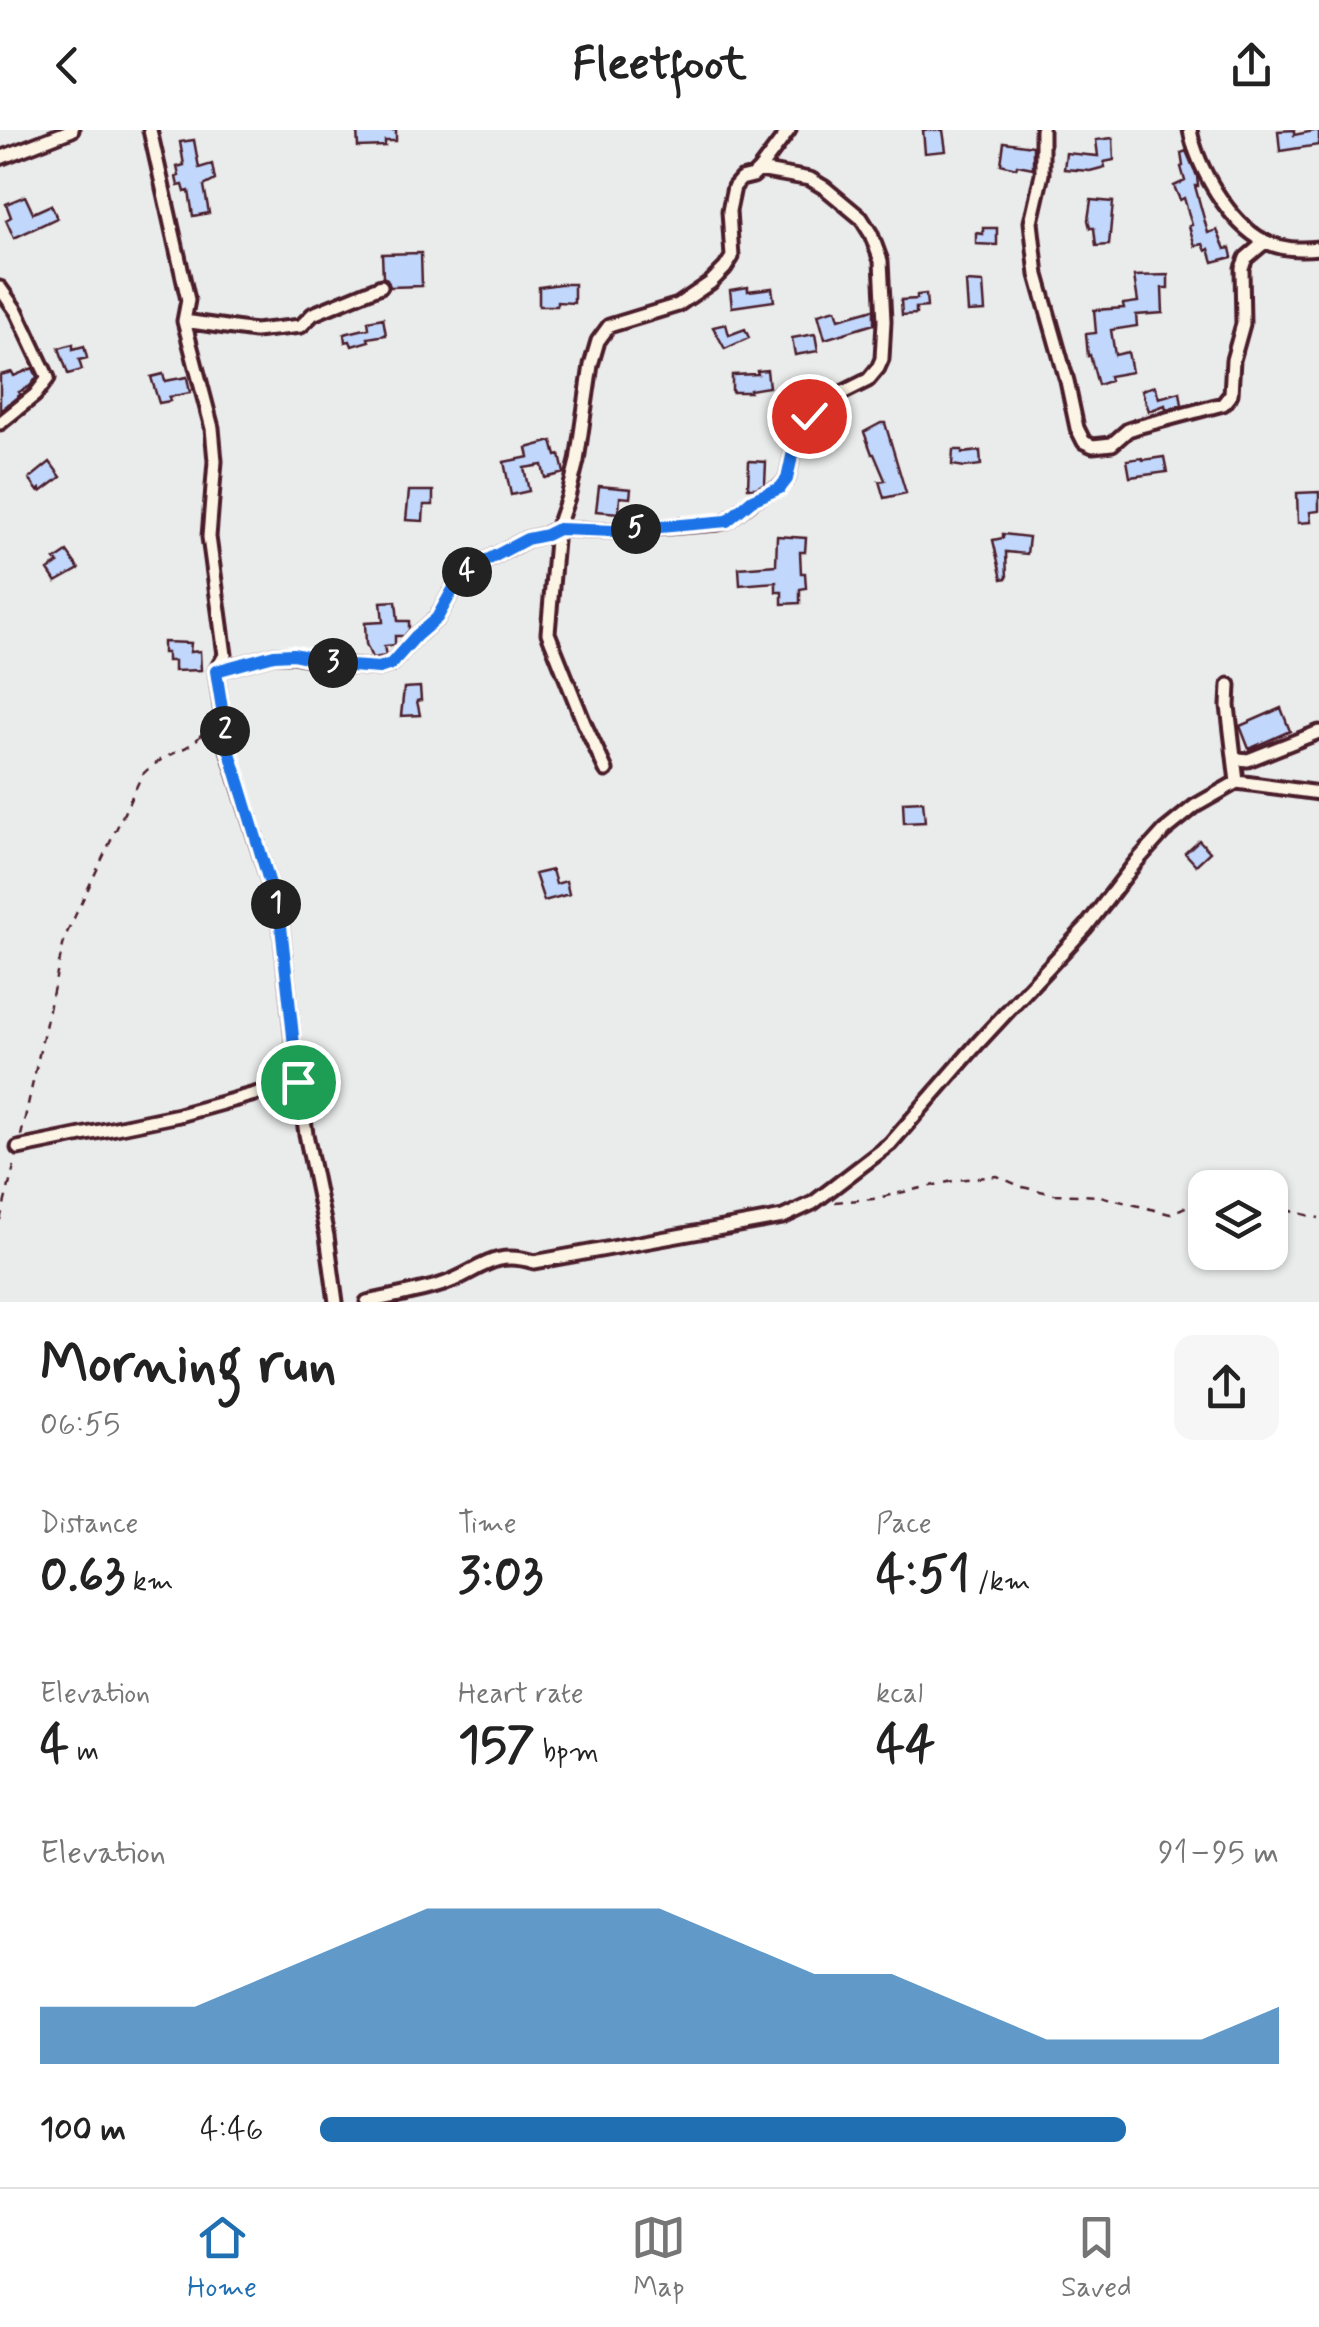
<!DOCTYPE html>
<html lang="en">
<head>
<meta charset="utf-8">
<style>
	body { margin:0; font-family:Mynerve,sans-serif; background:#f6f6f6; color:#222; height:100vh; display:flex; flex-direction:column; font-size:38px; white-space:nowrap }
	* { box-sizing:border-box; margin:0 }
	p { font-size:32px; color:#767676 }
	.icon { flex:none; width:55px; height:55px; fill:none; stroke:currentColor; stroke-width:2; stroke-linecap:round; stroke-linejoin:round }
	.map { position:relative; height:1172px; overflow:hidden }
	.details { display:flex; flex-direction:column; background:#fff; flex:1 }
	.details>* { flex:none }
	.buttons { position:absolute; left:1188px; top:1040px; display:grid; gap:20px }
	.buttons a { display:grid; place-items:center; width:100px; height:100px; border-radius:20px; background:#fff; box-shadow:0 2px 8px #0004; font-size:50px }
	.pin { position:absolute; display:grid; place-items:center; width:85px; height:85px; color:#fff; margin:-42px; border:5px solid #fff; border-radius:50%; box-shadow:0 2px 10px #0007 }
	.km { position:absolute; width:50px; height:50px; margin:-25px; border-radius:50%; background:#222; color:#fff; font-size:28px; line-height:50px; text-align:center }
	.round { display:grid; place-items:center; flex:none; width:105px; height:105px; border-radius:20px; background:#f6f6f6 }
	.headline { display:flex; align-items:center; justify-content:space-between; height:170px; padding:0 40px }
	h1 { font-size:55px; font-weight:700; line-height:75px }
	.stats { display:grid; grid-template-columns:repeat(3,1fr); gap:15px; height:170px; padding:10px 40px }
	.stats div { display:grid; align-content:center }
	.stats b { font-size:50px; font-weight:700 }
	.stats small { font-size:28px; font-weight:400 }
	.stats p { font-size:28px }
	.chart { height:280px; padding:20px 40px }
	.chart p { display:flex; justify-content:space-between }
	.chart svg { width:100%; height:180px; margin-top:10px; fill:#1f6fb2; opacity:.7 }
	ul { padding:0 40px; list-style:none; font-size:32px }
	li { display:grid; grid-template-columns:160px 120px 1fr; align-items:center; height:75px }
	li i { height:25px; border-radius:12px; background:#1f6fb2 }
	header { display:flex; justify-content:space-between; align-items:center; height:130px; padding:0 40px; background:#fff; font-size:45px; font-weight:700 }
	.tabs { display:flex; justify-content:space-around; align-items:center; height:140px; border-top:2px solid #e0e0e0; background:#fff; font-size:28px; color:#767676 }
	.tabs a { display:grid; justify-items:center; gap:5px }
	.tabs .current { color:#1f6fb2 }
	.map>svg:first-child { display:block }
	.building { fill:#c1d7fc; stroke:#4a1f2b; stroke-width:2.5 }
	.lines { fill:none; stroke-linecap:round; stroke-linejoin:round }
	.minor-casing { stroke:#4a1f2b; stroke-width:19 }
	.path { stroke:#4a1f2b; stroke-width:2.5; stroke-dasharray:8 8; stroke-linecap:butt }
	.minor { stroke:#fcf5e5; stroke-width:11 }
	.route-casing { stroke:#fff; stroke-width:20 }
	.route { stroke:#1a73e8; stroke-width:12 }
</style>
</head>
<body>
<header><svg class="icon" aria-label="back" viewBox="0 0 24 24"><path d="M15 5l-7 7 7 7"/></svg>Fleetfoot<svg class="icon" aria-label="share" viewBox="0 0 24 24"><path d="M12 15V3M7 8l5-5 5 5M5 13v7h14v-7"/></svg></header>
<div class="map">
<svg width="1319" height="1172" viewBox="0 0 1319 1172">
	<rect width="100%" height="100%" fill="#eaecec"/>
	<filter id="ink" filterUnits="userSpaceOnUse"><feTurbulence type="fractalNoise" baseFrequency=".01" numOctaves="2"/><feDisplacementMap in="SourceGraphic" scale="20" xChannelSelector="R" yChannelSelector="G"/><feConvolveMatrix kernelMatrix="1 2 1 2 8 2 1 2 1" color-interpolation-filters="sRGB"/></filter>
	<g filter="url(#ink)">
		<path class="building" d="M357 0H396V11H385V16L358 17Z
			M923 0H943L946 21 925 23Z
			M1294 0V5L1319 0V15L1280 21 1278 1Z
			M1113 8 1114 30 1104 32 1105 37 1090 41 1064 39 1066 23 1098 26 1096 10Z
			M194 10 199 38 212 34 215 50 204 56 209 83 193 86 189 61 185 62 183 55 178 56 176 47 179 46 177 37 184 35 180 12Z
			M1004 12 1033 16V38L1017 35 1016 38 1001 34Z
			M1186 21 1197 46 1198 56H1195L1208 103 1217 100 1225 119 1230 118 1232 127 1213 132 1209 119 1206 121 1203 114 1195 116 1189 96 1192 95 1184 68 1180 70 1174 56 1185 51 1181 37 1183 36 1181 23Z
			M25 66 33 83 51 75 57 88 14 108 6 90 11 87 6 74Z
			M1091 70 1113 72 1109 115 1096 116 1094 98H1090L1088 90Z
			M983 98H997V115L976 114V103L983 104Z
			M421 123 422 156 390 157 387 149 383 147 382 124Z
			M1168 145V158H1162L1163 183 1136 185 1137 196 1111 200 1115 225 1128 222 1132 242 1109 246 1110 251 1098 255 1090 225 1088 226 1086 204 1096 203 1094 180 1124 178 1123 174 1138 172 1134 146Z
			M966 152 983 153 985 181 968 182Z
			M560 154H574V173L557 172V176H539V157Z
			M748 157V161L772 158 774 171 732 177 730 160Z
			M926 164 927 177 916 178V184L902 185 901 170 917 169V165Z
			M836 179 839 189 874 179V194L825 209 818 184Z
			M383 188 386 205 368 208 369 211 352 216 350 211 345 212 344 204 369 198 368 191Z
			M726 194 729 205 745 199 749 208 725 219 713 197Z
			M815 204 818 221 795 225 792 208Z
			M73 214V219L84 216 87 228 79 230 82 240 68 244 59 218Z
			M33 238 37 247 30 256 19 262 21 264 0 281V245L12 242 14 246Z
			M767 240 769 257 750 260V262H732V245L758 244 757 241Z
			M163 244 165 251 187 247 190 263 169 267 170 271 159 273 151 247Z
			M1155 256 1159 268 1180 262 1182 275 1166 280 1165 275 1149 281 1142 260Z
			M881 293H885L906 363 884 368 879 351 885 350 874 324H872L864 302Z
			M552 311 556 326 560 325 564 343 545 348 542 335 524 338 529 361 511 365 504 332 529 327 527 318Z
			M953 320H962V323L980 321 981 335 965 337 952 335Z
			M1164 327 1167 342 1130 347 1127 330 1142 328 1143 330Z
			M749 331 766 332 765 354 756 358H748Z
			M50 332 61 347 41 362 40 359 38 361 29 349Z
			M599 356 631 359 630 368 620 367 619 383 596 381Z
			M409 361H433V375H424L423 391 406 390Z
			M1319 362V381L1310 382 1311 392 1298 393 1297 363Z
			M1003 404 1029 407 1027 424 1006 422 1007 448 1002 449 993 410 1003 408Z
			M777 406 806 408 805 422H800L801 443H805L806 458 800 459V473L782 474V462H776V452L740 455 739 438 776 435Z
			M67 422 79 439 56 452 48 440 58 433 55 430Z
			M396 471 398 491H409V500L404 506H395V515L384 516 386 526 372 528 366 514 365 493 383 492 381 472Z
			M163 512 191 513 190 522 200 521 201 540 174 541V531H167V523H163Z
			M420 557 421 570 417 571 420 585 401 586 404 558Z
			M1281 578 1290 601 1249 619 1240 596Z
			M923 671 925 692 904 693 903 672Z
			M1199 710 1210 722 1196 735 1185 723Z
			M552 740 556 754 566 751 569 764 544 771 535 744Z"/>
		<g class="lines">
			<defs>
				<path id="minor" d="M150 0 188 170 184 191 212 298 215 331 209 407 225 525 216 541 227 616 280 787 295 929 306 1004 327 1106 336 1172
					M1042 0V44L1031 92 1037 145 1067 251 1077 298 1084 312 1093 316 1112 314 1128 300 1137 297 1223 274 1231 264 1233 230 1243 194 1242 138 1246 128 1265 112
					M1190 0C1197 37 1229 93 1264 111 1282 120 1300 120 1319 118
					M0 28 72 0
					M0 158 17 182 48 248 35 265 0 293
					M184 191 255 201 301 196 313 184 381 156
					M216 541 274 525H293L351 536 379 538 391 534 416 506 437 488 460 447 472 438 527 409 545 405 557 399 615 401 718 393 727 391 753 370 780 357 787 349 792 326 809 286 826 271 868 250 878 238 882 229 884 191 881 131 871 104 861 88 825 58 810 49 759 40
					M1229 555 1228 576 1237 652
					M1234 626 1239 629 1248 630 1319 602
					M606 640 584 593 548 503 557 399 568 367 577 331 591 235 598 211 609 196 678 175 710 153 725 138 732 127 729 81 734 57 741 49 753 46 759 40 789 0
					M18 1018 179 985 298 952
					M367 1172C391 1167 414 1162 437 1156 478 1145 488 1118 534 1132L783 1087 813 1073 890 1014 978 913 1086 797 1136 732 1164 701 1195 676 1237 652 1319 663"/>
			</defs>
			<use href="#minor" class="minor-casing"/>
			<path class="path" d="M21 1006 65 807 142 645C146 641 150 637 155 634 178 617 201 620 209 586
				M835 1072 873 1069 957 1050 997 1046 1022 1057 1054 1064 1100 1066 1170 1084 1205 1068
				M1270 1076 1319 1088
				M0 1090 16 1029"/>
			<use href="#minor" class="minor"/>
		</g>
	</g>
	<g class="lines" filter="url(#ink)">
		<defs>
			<path id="route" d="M298 952 280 787 228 616 216 541 274 525 293 524 351 536 379 538 391 534 416 506 437 488 460 447 472 438 527 409 546 405 558 399 615 401 727 391 752 370 780 358 787 349 792 326 809 286"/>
		</defs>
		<use href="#route" class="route-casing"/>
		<use href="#route" class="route"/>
	</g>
</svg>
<div class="buttons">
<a><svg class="icon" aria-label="layers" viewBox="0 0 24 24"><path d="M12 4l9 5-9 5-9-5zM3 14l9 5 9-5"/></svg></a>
</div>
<div class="pin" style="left:298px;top:952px;background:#1e9e55"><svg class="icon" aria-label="arrive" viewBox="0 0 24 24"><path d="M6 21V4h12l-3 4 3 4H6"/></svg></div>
<div class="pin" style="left:809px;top:286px;background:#d93025"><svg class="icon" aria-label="check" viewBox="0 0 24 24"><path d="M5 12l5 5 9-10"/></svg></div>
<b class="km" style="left:276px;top:774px">1</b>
<b class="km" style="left:225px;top:601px">2</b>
<b class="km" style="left:333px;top:533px">3</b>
<b class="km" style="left:467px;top:442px">4</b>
<b class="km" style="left:636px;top:399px">5</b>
</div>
<section class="details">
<div class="headline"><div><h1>Morning run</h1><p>06:55</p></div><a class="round"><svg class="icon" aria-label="share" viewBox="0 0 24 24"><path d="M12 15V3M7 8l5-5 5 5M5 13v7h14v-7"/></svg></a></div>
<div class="stats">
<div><p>Distance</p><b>0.63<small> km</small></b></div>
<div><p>Time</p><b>3:03</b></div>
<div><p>Pace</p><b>4:51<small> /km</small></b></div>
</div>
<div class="stats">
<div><p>Elevation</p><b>4<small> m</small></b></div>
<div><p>Heart rate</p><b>157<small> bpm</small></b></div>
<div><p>kcal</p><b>44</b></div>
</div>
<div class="chart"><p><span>Elevation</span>91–95 m</p>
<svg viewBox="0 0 160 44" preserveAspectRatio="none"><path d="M0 44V30L10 30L20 30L30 22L40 14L50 6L60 6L70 6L80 6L90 14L100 22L110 22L120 30L130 38L140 38L150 38L160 30V44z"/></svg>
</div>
<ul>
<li><b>100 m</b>4:46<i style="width:84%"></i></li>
</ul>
</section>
<nav class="tabs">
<a class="current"><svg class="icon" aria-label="home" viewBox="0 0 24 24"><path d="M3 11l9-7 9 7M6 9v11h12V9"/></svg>Home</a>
<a><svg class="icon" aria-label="map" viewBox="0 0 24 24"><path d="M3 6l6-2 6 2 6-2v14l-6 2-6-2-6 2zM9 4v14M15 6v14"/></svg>Map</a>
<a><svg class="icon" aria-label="saved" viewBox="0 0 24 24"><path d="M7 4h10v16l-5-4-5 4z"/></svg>Saved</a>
</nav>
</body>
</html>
